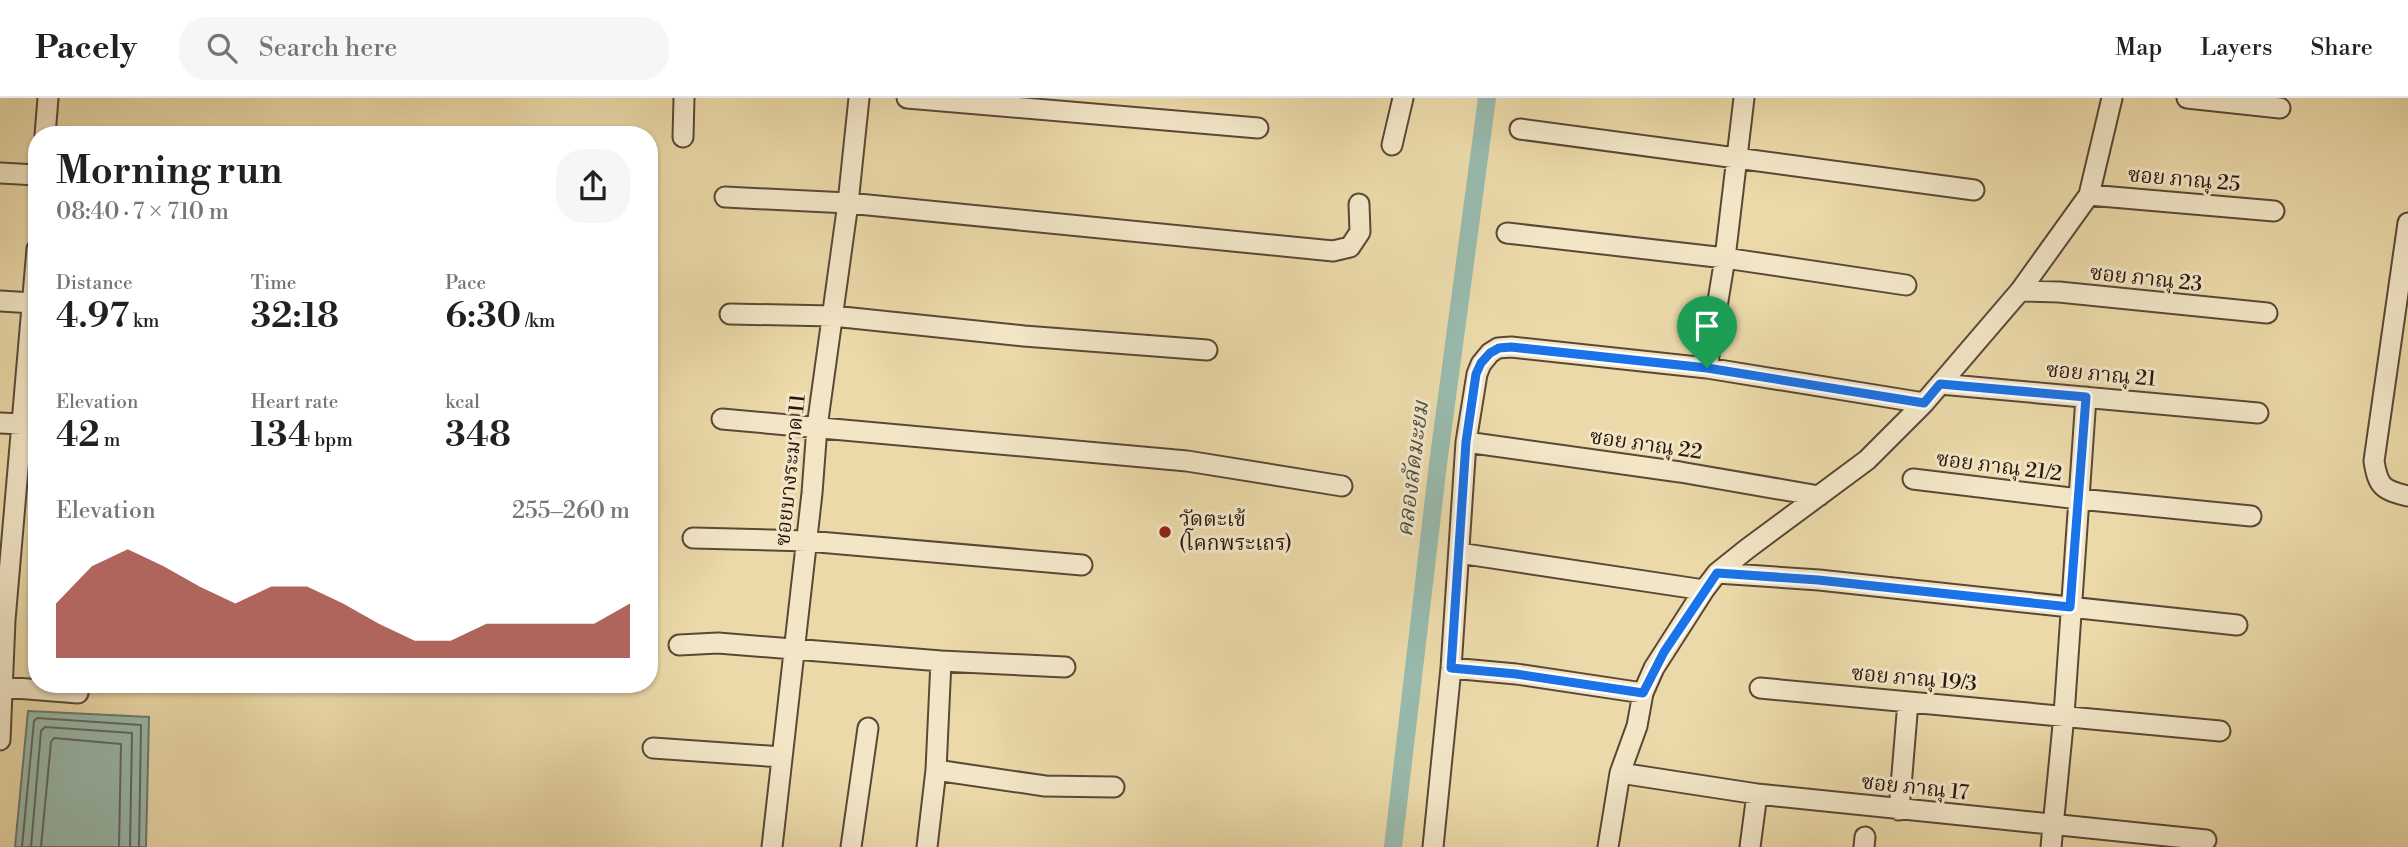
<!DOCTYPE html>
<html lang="en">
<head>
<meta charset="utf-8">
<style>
	body { margin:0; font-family:"Libre Bodoni","Noto Serif Thai",serif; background:#f6f6f6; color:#202124; height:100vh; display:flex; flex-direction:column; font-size:26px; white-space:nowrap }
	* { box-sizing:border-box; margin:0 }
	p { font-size:23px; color:#757577 }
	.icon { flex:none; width:38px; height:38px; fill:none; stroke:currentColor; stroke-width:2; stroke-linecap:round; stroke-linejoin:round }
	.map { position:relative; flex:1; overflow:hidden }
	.drawer { position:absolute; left:28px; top:28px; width:630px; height:567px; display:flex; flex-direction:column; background:#fff; border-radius:28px; box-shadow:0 2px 5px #0004 }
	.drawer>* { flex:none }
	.pin { position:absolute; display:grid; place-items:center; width:60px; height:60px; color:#fff; margin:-72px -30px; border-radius:50% 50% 50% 0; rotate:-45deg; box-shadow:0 0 7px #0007 }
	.pin .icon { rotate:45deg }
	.round { display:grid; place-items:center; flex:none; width:74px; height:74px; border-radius:28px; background:#f6f6f6 }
	.summary { display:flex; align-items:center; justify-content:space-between; height:119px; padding:0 28px }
	h1 { font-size:38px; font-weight:600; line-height:52px }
	.stats { display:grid; grid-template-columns:repeat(3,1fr); gap:10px; height:119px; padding:7px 28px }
	.stats div { display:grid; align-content:center }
	.stats b { font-size:35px; font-weight:600 }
	.stats small { font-size:19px; font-weight:400 }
	.stats p { font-size:19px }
	.chart { height:196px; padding:14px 28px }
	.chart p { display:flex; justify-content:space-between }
	.chart svg { width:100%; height:126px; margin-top:7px; fill:#8f2418; opacity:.7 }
	header { display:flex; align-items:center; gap:42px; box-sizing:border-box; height:98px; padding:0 35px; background:#fff; border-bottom:2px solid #e0e0e0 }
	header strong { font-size:33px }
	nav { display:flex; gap:38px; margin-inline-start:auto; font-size:24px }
	.search { width:490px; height:63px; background:#f6f6f6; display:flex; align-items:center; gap:18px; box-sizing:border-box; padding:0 24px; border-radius:28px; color:#757577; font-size:26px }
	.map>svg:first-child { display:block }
	.water { fill:#98baad; stroke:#6c796e; stroke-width:2 }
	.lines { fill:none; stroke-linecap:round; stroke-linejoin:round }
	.shore { stroke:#60685e; stroke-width:2 }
	.canal { stroke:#98baad; stroke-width:18 }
	.street-casing { stroke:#5a4836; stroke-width:23 }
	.street { stroke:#f2e6c7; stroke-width:19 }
	.route-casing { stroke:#fff; stroke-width:14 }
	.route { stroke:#1a73e8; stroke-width:9 }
	.poi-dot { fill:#8f2418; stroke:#f2e6c7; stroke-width:2.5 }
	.labels { text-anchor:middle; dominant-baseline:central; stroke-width:6; stroke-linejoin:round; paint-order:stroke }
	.street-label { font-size:21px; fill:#29170f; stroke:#f2e6c7 }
	.poi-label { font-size:21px; fill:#29170f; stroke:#f2e6c7; text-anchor:start }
	.water-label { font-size:23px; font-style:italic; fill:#505046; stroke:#f2e6c7 }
</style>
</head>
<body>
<header>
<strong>Pacely</strong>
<div class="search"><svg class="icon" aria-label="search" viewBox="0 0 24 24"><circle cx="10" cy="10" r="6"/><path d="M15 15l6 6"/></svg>Search here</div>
<nav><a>Map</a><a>Layers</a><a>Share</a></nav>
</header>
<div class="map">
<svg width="2408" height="749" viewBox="0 0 2408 749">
	<rect width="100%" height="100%" fill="#ebd9a9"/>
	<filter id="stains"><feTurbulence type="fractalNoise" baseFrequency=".00286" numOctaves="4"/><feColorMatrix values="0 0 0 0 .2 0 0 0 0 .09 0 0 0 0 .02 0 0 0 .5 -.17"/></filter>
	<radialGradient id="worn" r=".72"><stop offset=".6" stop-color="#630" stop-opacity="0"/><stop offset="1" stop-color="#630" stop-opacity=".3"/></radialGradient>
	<path class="water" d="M28 613 149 619 146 749H15Z"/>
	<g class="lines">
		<path class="shore" d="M22 749 34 623 37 620 141 627 139 749
			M31 749 41 633 45 629 132 635 130 749
			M41 749 51 644 54 640 121 646 119 749"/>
		<path class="canal" d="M1393 749 1438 366 1487 0"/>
		<defs>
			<path id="street" d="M907 0 1258 30
				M2187 0 2280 10
				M1520 31 1974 92
				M45 37 48 0
				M683 39 684 0
				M1392 47 1403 0
				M0 75 37 77
				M2089 97 2274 113
				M725 99 848 105 1333 153 1350 149 1360 134 1359 106
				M2408 125 2374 363C2378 389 2383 392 2408 398
				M1507 135 1725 160 1906 187
				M2020 193 2059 194 2267 215
				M0 203 33 205
				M730 216 833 218 1024 238 1207 252
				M1707 270 1725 160 1744 0
				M1940 286 2258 315
				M722 321 1187 363 1342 388
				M0 325 22 326
				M1466 344 1680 374 1819 398
				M1913 381 2079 401 2251 418
				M693 440 807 443 1082 467
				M1459 455 1704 492
				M1717 475 1819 482 2237 527
				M679 547 718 545 941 563 936 672 927 749
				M941 563 1065 569
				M1451 570 1516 576 1643 595
				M3 589 78 595
				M1760 590 2220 633
				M0 642 5 522 37 151
				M653 650 782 659
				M936 672 1045 688 1114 689
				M1620 675 1757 696 2206 742
				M1899 712 1908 604
				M772 749 812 395 817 329 848 105 859 0
				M851 749 868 630
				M1433 749 1451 570 1466 344 1477 276 1481 266 1490 255 1498 250 1511 249 1707 270 1924 305
				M1608 749 1620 675 1637 628 1643 595 1654 570 1704 492 1717 475 1747 451 1867 362 1924 305 2020 193 2089 97 2112 0
				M1750 749 1757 696
				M1864 749 1865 739
				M2051 749 2064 617 2086 299"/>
		</defs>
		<use href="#street" class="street-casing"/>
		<use href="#street" class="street"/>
	</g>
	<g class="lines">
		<defs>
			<path id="route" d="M1511 249 1707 270 1924 305 1940 286 2086 299 2070 509 1818 482 1717 475 1664 554 1643 595 1516 576 1451 570 1466 344 1476 276 1481 265 1490 255 1499 250Z"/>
		</defs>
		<use href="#route" class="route-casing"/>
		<use href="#route" class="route"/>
	</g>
	<circle class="poi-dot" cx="1165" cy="434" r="7"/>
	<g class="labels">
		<g class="street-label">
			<text transform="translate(2184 82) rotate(5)">ซอย ภาณุ 25</text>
			<text transform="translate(2146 181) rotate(6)">ซอย ภาณุ 23</text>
			<text transform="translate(2101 277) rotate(5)">ซอย ภาณุ 21</text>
			<text transform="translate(1646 347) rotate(8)">ซอย ภาณุ 22</text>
			<text transform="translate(1999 369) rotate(7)">ซอย ภาณุ 21/2</text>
			<text transform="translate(791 372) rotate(-84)">ซอยบางระมาด 11</text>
			<text transform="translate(1914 581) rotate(5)">ซอย ภาณุ 19/3</text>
			<text transform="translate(1915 690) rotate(6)">ซอย ภาณุ 17</text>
		</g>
		<g class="poi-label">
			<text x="1179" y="422">วัดตะเข้<tspan x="1179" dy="24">(โคกพระเถร)</tspan></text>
		</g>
		<g class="water-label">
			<text transform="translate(1413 371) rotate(-83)">คลองลัดมะยม</text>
		</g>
	</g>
	<rect width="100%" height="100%" filter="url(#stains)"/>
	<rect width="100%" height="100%" fill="url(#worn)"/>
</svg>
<div class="pin" style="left:1707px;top:270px;background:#1e9e55"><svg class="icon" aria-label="arrive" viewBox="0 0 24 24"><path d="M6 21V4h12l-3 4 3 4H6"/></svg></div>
<section class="drawer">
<div class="summary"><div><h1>Morning run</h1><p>08:40 · 7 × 710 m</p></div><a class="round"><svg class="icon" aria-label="share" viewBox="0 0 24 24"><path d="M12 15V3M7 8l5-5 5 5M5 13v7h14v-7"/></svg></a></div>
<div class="stats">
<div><p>Distance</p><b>4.97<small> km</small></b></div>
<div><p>Time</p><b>32:18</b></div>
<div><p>Pace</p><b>6:30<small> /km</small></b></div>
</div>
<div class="stats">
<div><p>Elevation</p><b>42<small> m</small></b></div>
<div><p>Heart rate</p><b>134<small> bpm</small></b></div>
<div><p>kcal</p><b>348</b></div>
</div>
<div class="chart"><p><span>Elevation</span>255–260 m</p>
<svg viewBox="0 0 160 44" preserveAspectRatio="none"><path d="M0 44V25L10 12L20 6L30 12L40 19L50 25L60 19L70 19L80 25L90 32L100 38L110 38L120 32L130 32L140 32L150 32L160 25V44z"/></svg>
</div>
</section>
</div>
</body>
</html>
